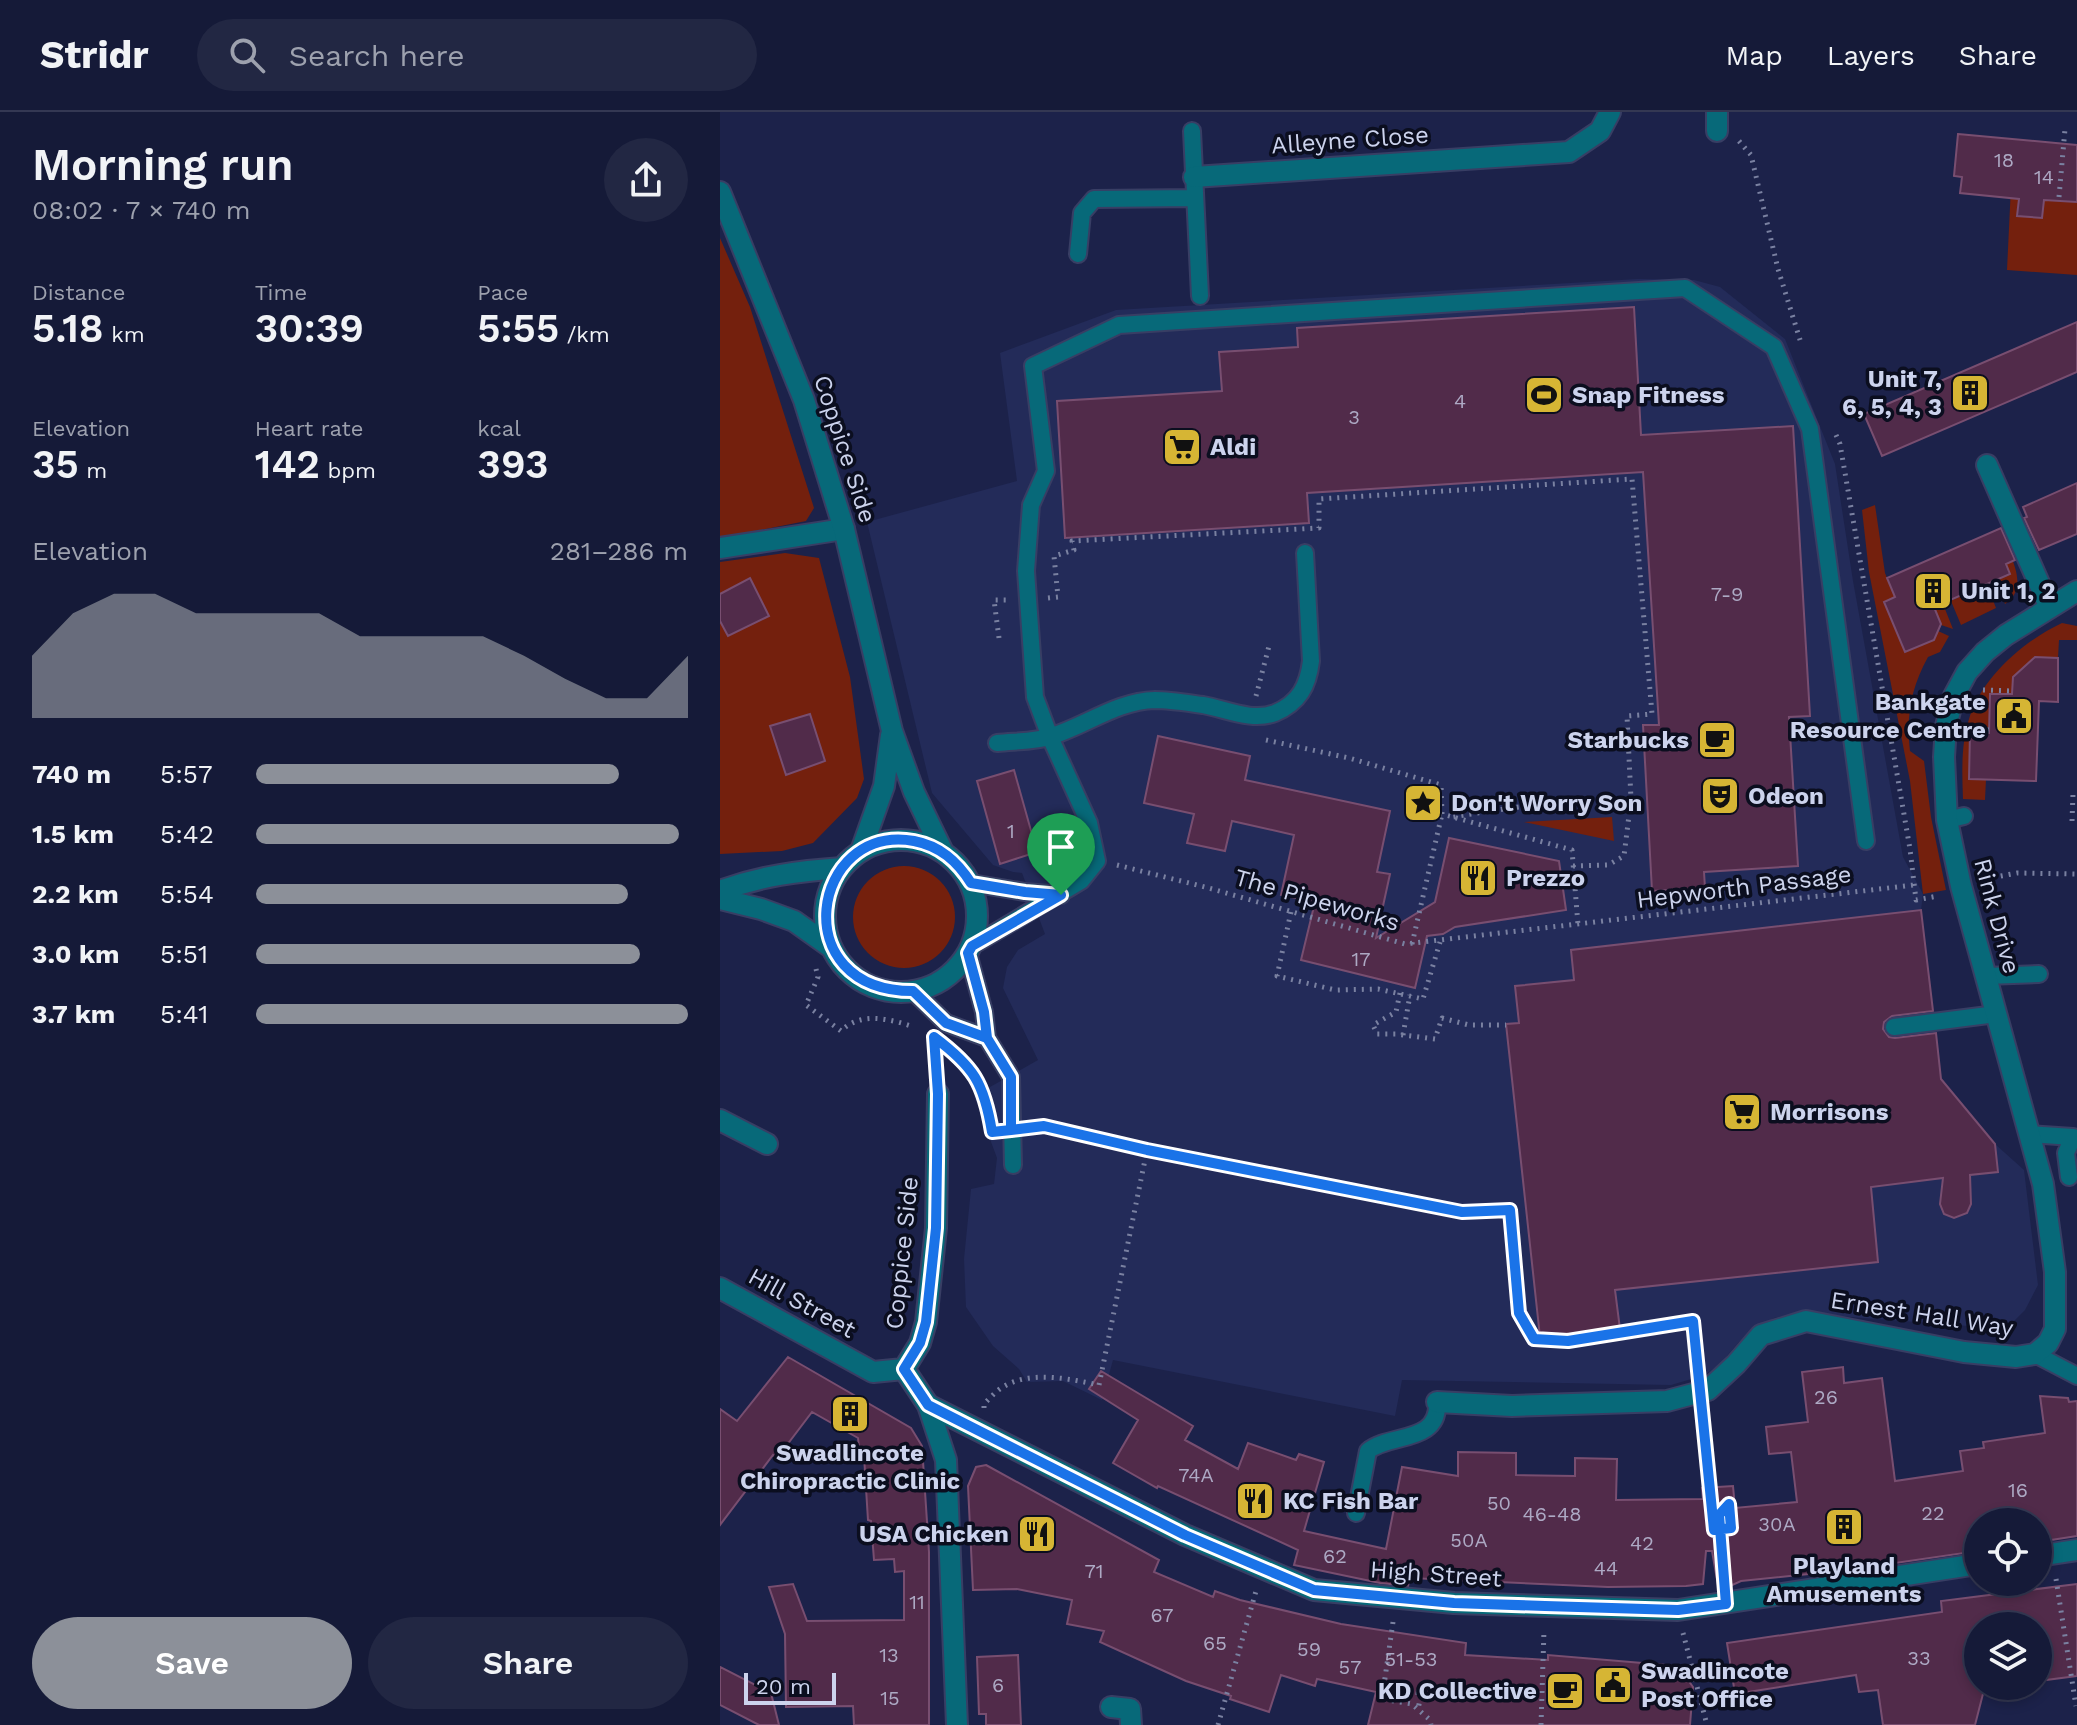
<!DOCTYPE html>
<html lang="en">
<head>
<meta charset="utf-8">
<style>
	body { margin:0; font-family:"Work Sans",sans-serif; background:#222743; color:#f1f3f6; height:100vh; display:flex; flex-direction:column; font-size:30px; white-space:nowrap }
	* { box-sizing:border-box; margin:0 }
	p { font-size:26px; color:#9da1ae }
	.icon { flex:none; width:44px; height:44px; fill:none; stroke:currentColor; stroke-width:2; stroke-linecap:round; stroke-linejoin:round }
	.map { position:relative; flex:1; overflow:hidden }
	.side { display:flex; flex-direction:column; background:#151a38; width:720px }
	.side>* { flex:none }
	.fabs { position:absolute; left:1244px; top:1396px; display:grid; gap:16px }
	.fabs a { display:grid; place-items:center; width:88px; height:88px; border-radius:50%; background:#151a38; box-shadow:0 4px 12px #0003,0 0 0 2px #343853; font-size:40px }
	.scale { position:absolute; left:24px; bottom:20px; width:92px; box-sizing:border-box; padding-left:8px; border:4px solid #ccd3ed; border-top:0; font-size:22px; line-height:28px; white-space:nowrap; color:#ccd3ed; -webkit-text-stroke:6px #0b0e1f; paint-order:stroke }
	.pin { position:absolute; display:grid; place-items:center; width:68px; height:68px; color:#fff; margin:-82px -34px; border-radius:50% 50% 50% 0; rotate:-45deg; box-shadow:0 0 8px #0007 }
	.pin .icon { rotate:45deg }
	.round { display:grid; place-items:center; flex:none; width:84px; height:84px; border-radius:42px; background:#222743 }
	.headline { display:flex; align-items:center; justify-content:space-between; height:136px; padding:0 32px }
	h1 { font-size:44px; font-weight:600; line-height:60px }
	.figures { display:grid; grid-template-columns:repeat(3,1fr); gap:12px; height:136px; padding:8px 32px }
	.figures div { display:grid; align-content:center }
	.figures b { font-size:40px; font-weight:600 }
	.figures small { font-size:22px; font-weight:400 }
	.figures p { font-size:22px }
	.chart { height:224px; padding:16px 32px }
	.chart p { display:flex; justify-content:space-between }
	.chart svg { width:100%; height:144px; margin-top:8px; fill:#8c9099; opacity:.7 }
	.cta { display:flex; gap:16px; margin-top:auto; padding:16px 32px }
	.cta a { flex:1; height:92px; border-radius:48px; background:#8c9099; color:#fff; font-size:32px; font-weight:600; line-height:92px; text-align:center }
	.cta a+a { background:#222743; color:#f1f3f6 }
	ul { padding:0 32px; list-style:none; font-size:26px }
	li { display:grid; grid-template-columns:128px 96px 1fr; align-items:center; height:60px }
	li i { height:20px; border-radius:10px; background:#8c9099 }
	header { display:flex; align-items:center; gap:48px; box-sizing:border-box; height:112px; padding:0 40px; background:#151a38; border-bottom:2px solid #343853 }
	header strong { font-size:38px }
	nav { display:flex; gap:44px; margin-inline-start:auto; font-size:28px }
	.search { width:560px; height:72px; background:#222743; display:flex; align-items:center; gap:20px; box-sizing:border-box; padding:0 28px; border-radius:44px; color:#9da1ae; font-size:30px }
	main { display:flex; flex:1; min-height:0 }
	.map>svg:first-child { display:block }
	.built { fill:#232b59 }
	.green { fill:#74200d }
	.building { fill:#512b4a; stroke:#784e70; stroke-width:2 }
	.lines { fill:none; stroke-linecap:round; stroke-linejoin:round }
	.service-casing { stroke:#383e64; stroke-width:20 }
	.pedestrian-casing { stroke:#383e64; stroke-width:24 }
	.minor-casing { stroke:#383e64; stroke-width:24 }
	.tertiary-casing { stroke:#383e64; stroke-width:24 }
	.path { stroke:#7a81a1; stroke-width:5; stroke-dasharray:2 6; stroke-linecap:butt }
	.service { stroke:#076979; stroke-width:16 }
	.pedestrian { stroke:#076979; stroke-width:20 }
	.minor { stroke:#076979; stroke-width:20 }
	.tertiary { stroke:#076979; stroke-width:20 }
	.route-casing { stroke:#fff; stroke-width:16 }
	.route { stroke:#1a73e8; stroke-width:10 }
	.labels { text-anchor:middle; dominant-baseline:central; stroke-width:7; stroke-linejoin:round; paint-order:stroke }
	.number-label { font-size:20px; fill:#ada9c4 }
	.street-label { font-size:24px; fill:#ccd3ed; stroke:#0b0e1f }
	.poi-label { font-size:24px; font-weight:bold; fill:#ccd3ed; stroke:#0b0e1f; text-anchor:start }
</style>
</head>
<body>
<header>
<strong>Stridr</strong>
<div class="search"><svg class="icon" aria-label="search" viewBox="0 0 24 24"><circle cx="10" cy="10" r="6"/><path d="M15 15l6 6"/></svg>Search here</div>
<nav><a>Map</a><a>Layers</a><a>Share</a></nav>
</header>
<main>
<section class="side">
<div class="headline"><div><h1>Morning run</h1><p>08:02 · 7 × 740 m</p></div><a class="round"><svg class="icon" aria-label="share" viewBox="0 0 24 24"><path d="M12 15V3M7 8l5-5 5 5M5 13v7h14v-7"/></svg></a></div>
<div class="figures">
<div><p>Distance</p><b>5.18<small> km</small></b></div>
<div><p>Time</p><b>30:39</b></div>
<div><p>Pace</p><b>5:55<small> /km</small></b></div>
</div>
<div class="figures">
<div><p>Elevation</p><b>35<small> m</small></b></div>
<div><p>Heart rate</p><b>142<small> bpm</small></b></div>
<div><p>kcal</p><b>393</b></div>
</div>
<div class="chart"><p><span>Elevation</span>281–286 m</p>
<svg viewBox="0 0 160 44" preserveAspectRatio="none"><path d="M0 44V25L10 12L20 6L30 6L40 12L50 12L60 12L70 12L80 19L90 19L100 19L110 19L120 25L130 32L140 38L150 38L160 25V44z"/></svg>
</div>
<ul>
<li><b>740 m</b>5:57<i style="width:84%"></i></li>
<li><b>1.5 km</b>5:42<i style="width:98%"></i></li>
<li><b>2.2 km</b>5:54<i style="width:86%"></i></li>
<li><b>3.0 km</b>5:51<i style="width:89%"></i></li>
<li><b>3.7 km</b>5:41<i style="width:100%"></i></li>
</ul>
<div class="cta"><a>Save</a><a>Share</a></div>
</section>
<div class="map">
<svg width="1357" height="1613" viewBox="0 0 1357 1613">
	<rect width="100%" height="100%" fill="#1c224a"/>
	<path class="built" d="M918 167 974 168 1000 175 1065 227 1115 352 1133 469 1183 745 1203 782 1201 798 1221 967 1275 1032 1304 1058 1318 1173 1305 1198 1294 1209 1278 1215H1261L1079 1201 1054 1206 1035 1217 1019 1230 1000 1252 985 1263 951 1273 682 1268 675 1304 393 1248 382 1288 343 1269 307 1270 299 1257 273 1234 246 1195 244 1147 251 1077 274 1072 277 1046 254 984 318 948 283 876 287 855 298 838 325 822 302 761 293 760 273 753 212 681 147 410 297 369 280 241 396 198Z"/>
	<path class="green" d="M1291 74 1300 75 1298 104 1322 106 1325 77 1357 90V163L1287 158Z
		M0 126 30 195 94 396 86 409 0 426Z
		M1155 393 1165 461 1175 485 1164 490 1185 540 1214 528 1221 512 1214 496 1267 473 1276 496 1241 513 1231 489 1223 492 1233 517 1221 513 1218 519 1229 524 1220 540 1208 545C1191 576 1186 603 1190 639L1204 649 1211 705 1226 778 1203 782 1190 669 1149 460 1142 398Z
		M1278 417C1288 439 1312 475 1285 492L1276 469 1290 462 1272 420Z
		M65 441 99 446 130 565 144 667 137 686 93 731 62 739 0 742V450Z
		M1342 511 1357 514V528H1339L1338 546 1315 545 1293 565 1292 582H1270L1269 621H1250L1249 666 1266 667 1265 688 1243 687C1242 661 1241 632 1249 607 1261 566 1305 528 1342 511Z
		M892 705 894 729 804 710Z
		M133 805a51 51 0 1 1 102 0a51 51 0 1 1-102 0Z"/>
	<path class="building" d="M1238 22 1357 33V90L1324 88 1322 106 1297 104 1299 87 1240 81 1242 65 1234 64Z
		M914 195 921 323 1073 314 1090 604 1069 605 1078 754 984 760 985 776 932 779 923 613H939L923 360 587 381 589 411 345 426 337 289 502 279 499 240 578 235 577 216Z
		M1357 210V260L1162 344 1144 302Z
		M1357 371V422L1319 438 1304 406 1307 405 1303 395Z
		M1281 416 1295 448 1286 452 1290 462 1214 495 1221 512 1214 528 1185 540 1164 490 1175 485 1167 466Z
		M30 466 49 504 8 524 0 509V482Z
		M1315 545 1338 546V590L1319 589 1316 669 1249 667 1250 620 1269 621 1270 582H1292L1293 565Z
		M90 602 105 649 66 663 50 614Z
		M438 624 530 644 525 668 670 699 657 760 670 762 656 826 715 790 729 726 839 749 846 798 735 815 723 822 707 824 695 876 581 848 595 790 561 783 574 723 512 709 505 739 467 731 474 702 424 691Z
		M294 658 317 740 280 752 257 669Z
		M1201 798 1213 899 1172 904 1164 910 1163 917 1169 925 1175 926 1216 921 1221 967 1275 1032 1278 1060 1250 1063 1251 1092 1247 1101 1234 1106 1224 1102 1220 1092 1223 1066 1151 1075 1158 1150 895 1178 900 1217 820 1225 786 912 799 911 795 874 854 868 851 838Z
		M68 1245 191 1316 202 1334 209 1440V1613H134L133 1594 66 1595 65 1522 49 1475 73 1472 87 1509 184 1508V1459L175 1460 174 1447 154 1448 151 1409 148 1408 144 1344 140 1345 138 1326 92 1300 57 1346 53 1343 0 1413V1297L17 1309Z
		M1123 1255 1124 1271 1162 1266 1175 1369 1243 1359 1240 1339 1264 1336 1263 1330 1325 1321 1320 1284 1348 1286 1349 1290 1357 1289V1424L1318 1430V1410H1258V1439L1127 1458 1021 1469 999 1479 992 1439H986L983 1472 966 1474 888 1475 690 1466 688 1474 660 1471 574 1453 578 1438 438 1374 437 1376 393 1351 418 1308 369 1277 381 1259 473 1314 465 1328 518 1357 528 1331 576 1348 579 1342 604 1350 584 1419 666 1437 682 1355 738 1364V1340L796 1341V1363L855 1364V1346L897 1347 896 1388 983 1387 982 1376 1013 1374 1015 1396 1077 1390 1071 1340 1049 1342 1046 1315 1088 1310 1082 1260Z
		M266 1353 439 1448 434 1460 493 1485 495 1479 520 1488 621 1512 746 1531 745 1543 828 1548V1543L958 1554 973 1575 970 1613H648L656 1580 597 1567 595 1574 561 1563 549 1600 510 1587 511 1584 466 1569 380 1530 384 1519 347 1512 352 1488 297 1477 253 1478 248 1374 256 1355Z
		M1357 1472V1564L1318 1569V1514H1258V1574H1265L1255 1613H1163L1158 1578 1139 1580 1136 1563 1015 1582 1007 1531 1222 1500 1221 1489Z
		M298 1543 301 1613H266V1602H259L257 1545Z
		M0 1555 51 1581 59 1613H39L0 1593Z"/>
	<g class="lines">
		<defs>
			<path id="service" d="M472 19 480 184
				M358 142 362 101 374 87 475 86
				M277 631C295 629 315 630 332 624 367 613 397 589 435 588 450 588 468 591 483 593 506 597 532 610 555 601 579 591 588 574 591 549L585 441
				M1227 708 1244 704
				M251 771 305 780 341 783
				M252 834 361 769 377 749 369 711 330 625 315 585 306 459 311 393 326 359 313 254 399 213 965 176 1054 235 1090 317 1146 729
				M248 841 264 900 267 926 291 965 293 1053
				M1266 864 1319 862
				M193 879 226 911 267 926
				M1174 915 1276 902
				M1309 1022 1353 1025 1346 1041 1349 1065
				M1315 1242 1357 1264
				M636 1401 648 1339C669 1321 720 1332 717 1290"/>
			<path id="pedestrian" d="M208 1293 465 1423 594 1478 734 1491 958 1498 1258 1452
				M1318 1444 1357 1438"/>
			<path id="minor" d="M997 19V0
				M474 65 849 40 880 19 890 0
				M1267 353 1329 494
				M0 436 124 417
				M218 982 216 1116 206 1210 200 1231 184 1257 208 1293 226 1348 237 1613
				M0 1008 47 1032
				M0 1176 153 1260 184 1257
				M717 1290 792 1294 947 1289 988 1278 1016 1252 1041 1223 1086 1209 1244 1240 1296 1245 1315 1242 1328 1231 1335 1217V1160L1323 1072 1241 774 1227 708 1224 645 1226 614 1234 584 1247 560 1265 540 1286 523 1357 479
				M391 1595 410 1597 411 1613"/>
			<path id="tertiary" d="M0 80 84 288 124 417 172 619 194 680 222 738
				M105 804a76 76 0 1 1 152 0a76 76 0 1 1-152 0Z
				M141 739 164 674 171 623
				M0 779C40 764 79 759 122 756
				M0 787 41 797 74 809 112 836"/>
		</defs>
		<use href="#service" class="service-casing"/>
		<use href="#pedestrian" class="pedestrian-casing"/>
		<use href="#minor" class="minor-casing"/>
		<use href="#tertiary" class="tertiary-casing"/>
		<path class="path" d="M1019 29 1031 43 1058 157 1081 231
			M1339 85 1345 17
			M1116 323 1120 332 1190 737 1196 788 1218 784
			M328 486 338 485 334 444 354 438 352 429 599 416V387L912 367 932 602 907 604 911 687C851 687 792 695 733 705
			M279 526 274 488H286
			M1263 578 1292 579
			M536 584 549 534
			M1251 618H1269
			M546 628 629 646 721 673 722 702 852 738 858 813
			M1352 709 1353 682H1357
			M397 753 485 775 685 832 1194 773
			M853 754 888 753 904 744 911 687
			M1265 767 1297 761 1357 762
			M571 800 557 864 615 878 658 877 703 887 720 830
			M692 832 722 702
			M96 857 98 865 86 893 121 919C141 899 170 907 194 915
			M680 881 676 900 653 913 657 922H676L715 927 722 906 749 913H786
			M683 923 690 883
			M215 931 217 961
			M236 942 266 986
			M315 1015 324 1014 427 1038 742 1100 790 1098 799 1201 814 1227 848 1229 973 1209 977 1254
			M264 1296V1292C270 1286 276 1279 283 1275 310 1258 350 1267 379 1273L427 1038
			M983 1304 994 1418 1011 1416 1009 1392 999 1403 1004 1466
			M1336 1467 1356 1594
			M673 1510 662 1587 692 1592 710 1608 711 1613
			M963 1521 987 1613
			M664 1576 701 1581 698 1598
			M498 1613 536 1479
			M821 1613 824 1518"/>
		<use href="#service" class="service"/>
		<use href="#pedestrian" class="pedestrian"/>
		<use href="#minor" class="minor"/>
		<use href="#tertiary" class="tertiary"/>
	</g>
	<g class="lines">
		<defs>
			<path id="route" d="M341 783 305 780 251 771C237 749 220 734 194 729 91 711 64 879 193 879L226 911 267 926 291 965V1018L272 1020C264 971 254 955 214 925L218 982 216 1116 206 1210 200 1231 184 1257 208 1293 465 1423 594 1478 734 1491 825 1494 958 1498 1006 1492 999 1403 1009 1392 1011 1416 994 1418 973 1209 848 1229 814 1227 799 1201 790 1098 742 1100 427 1038 324 1014 291 1018V965L267 926 264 900 248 841 252 834 341 783"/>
		</defs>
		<use href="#route" class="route-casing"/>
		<use href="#route" class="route"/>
	</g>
	<defs>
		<symbol id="building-square" viewBox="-11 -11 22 22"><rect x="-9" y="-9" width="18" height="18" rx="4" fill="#d6b534" stroke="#0b0e1f"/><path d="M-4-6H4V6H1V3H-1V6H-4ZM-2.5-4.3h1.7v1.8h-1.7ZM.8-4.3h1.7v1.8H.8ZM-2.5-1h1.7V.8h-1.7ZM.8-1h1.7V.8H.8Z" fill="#111"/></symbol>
		<symbol id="stadium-square" viewBox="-11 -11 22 22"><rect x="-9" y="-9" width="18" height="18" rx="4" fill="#d6b534" stroke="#0b0e1f"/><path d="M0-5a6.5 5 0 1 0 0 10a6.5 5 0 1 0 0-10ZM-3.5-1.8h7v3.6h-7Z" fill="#111"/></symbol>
		<symbol id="supermarket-square" viewBox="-11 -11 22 22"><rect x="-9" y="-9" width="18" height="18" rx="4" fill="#d6b534" stroke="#0b0e1f"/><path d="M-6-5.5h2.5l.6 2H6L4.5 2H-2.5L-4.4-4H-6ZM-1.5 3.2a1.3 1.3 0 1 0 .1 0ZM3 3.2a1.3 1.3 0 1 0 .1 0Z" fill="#111"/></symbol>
		<symbol id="civic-square" viewBox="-11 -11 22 22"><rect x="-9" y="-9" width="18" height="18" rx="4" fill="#d6b534" stroke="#0b0e1f"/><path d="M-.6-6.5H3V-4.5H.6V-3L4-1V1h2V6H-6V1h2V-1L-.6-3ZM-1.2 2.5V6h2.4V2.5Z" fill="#111"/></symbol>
		<symbol id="cafe-square" viewBox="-11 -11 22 22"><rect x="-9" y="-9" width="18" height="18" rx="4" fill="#d6b534" stroke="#0b0e1f"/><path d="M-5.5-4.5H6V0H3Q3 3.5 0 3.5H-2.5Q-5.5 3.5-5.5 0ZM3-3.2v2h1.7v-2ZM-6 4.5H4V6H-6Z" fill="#111"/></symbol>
		<symbol id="theatre-square" viewBox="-11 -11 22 22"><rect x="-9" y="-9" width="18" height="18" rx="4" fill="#d6b534" stroke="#0b0e1f"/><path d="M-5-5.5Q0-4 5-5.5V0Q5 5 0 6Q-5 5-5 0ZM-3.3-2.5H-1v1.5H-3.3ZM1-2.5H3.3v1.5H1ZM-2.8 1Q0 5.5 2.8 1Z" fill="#111"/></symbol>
		<symbol id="sight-square" viewBox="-11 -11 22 22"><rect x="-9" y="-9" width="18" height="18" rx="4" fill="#d6b534" stroke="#0b0e1f"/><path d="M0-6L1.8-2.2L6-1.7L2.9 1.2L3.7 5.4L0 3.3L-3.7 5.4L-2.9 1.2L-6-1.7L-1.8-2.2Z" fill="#111"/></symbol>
		<symbol id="restaurant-square" viewBox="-11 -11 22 22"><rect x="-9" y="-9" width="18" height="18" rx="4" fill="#d6b534" stroke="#0b0e1f"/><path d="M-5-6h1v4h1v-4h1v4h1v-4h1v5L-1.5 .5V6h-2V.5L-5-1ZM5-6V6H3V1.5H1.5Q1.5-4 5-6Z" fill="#111"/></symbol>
	</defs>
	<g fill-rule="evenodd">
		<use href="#building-square" x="1228" y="259" width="44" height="44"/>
		<use href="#stadium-square" x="802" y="261" width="44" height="44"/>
		<use href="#supermarket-square" x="440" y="313" width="44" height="44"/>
		<use href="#building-square" x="1191" y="457" width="44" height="44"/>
		<use href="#civic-square" x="1272" y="582" width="44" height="44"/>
		<use href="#cafe-square" x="975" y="606" width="44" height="44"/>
		<use href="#theatre-square" x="978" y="662" width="44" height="44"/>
		<use href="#sight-square" x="681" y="669" width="44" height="44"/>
		<use href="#restaurant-square" x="736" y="744" width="44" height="44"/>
		<use href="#supermarket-square" x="1000" y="978" width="44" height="44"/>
		<use href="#building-square" x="108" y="1280" width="44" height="44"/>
		<use href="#restaurant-square" x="513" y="1367" width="44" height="44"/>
		<use href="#building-square" x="1102" y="1393" width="44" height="44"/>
		<use href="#restaurant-square" x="295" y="1400" width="44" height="44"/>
		<use href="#civic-square" x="871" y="1551" width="44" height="44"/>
		<use href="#cafe-square" x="823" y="1557" width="44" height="44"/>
	</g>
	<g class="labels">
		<g class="number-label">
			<text x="1284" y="48">18</text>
			<text x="1324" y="65">14</text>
			<text x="740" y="289">4</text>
			<text x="634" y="305">3</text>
			<text x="1007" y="482">7-9</text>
			<text x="291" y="719">1</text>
			<text x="641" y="847">17</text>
			<text x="1106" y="1285">26</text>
			<text x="476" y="1363">74A</text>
			<text x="1298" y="1378">16</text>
			<text x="779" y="1391">50</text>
			<text x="1213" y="1401">22</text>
			<text x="832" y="1402">46-48</text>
			<text x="1057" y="1412">30A</text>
			<text x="749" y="1428">50A</text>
			<text x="922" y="1431">42</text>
			<text x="615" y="1444">62</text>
			<text x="886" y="1456">44</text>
			<text x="374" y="1459">71</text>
			<text x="197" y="1490">11</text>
			<text x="442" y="1503">67</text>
			<text x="495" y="1531">65</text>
			<text x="589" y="1537">59</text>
			<text x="169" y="1543">13</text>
			<text x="1199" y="1546">33</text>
			<text x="691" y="1547">51-53</text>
			<text x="630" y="1555">57</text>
			<text x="278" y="1573">6</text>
			<text x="170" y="1586">15</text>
		</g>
		<g class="street-label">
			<text transform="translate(630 28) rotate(-4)">Alleyne Close</text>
			<text transform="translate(125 337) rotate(72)">Coppice Side</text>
			<text transform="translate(1024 775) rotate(-7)">Hepworth Passage</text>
			<text transform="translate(597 788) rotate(16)">The Pipeworks</text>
			<text transform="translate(1277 804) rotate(75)">Rink Drive</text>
			<text transform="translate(182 1141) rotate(-84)">Coppice Side</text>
			<text transform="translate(82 1191) rotate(29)">Hill Street</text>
			<text transform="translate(1202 1202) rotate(9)">Ernest Hall Way</text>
			<text transform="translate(716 1462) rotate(4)">High Street</text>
		</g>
		<g class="poi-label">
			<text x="1222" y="267" text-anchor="end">Unit 7,<tspan x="1222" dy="28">6, 5, 4, 3</tspan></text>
			<text x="852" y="283">Snap Fitness</text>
			<text x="490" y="335">Aldi</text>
			<text x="1241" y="479">Unit 1, 2</text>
			<text x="1266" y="590" text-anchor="end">Bankgate<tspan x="1266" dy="28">Resource Centre</tspan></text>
			<text x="969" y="628" text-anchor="end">Starbucks</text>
			<text x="1028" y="684">Odeon</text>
			<text x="731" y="691">Don't Worry Son</text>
			<text x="786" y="766">Prezzo</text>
			<text x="1050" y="1000">Morrisons</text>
			<text x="130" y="1341" text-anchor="middle">Swadlincote<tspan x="130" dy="28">Chiropractic Clinic</tspan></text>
			<text x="563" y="1389">KC Fish Bar</text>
			<text x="289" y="1422" text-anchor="end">USA Chicken</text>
			<text x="1124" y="1454" text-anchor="middle">Playland<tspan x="1124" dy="28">Amusements</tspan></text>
			<text x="921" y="1559">Swadlincote<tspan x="921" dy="28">Post Office</tspan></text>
			<text x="817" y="1579" text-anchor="end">KD Collective</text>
		</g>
	</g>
</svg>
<div class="fabs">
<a><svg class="icon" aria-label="locate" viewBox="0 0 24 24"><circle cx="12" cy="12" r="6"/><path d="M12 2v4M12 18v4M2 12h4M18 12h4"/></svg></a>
<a><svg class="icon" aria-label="layers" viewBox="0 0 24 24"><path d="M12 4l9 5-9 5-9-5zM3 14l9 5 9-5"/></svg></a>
</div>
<div class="scale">20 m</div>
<div class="pin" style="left:341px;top:783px;background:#1e9e55"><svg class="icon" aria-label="arrive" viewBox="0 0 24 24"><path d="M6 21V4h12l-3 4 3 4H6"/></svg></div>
</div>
</main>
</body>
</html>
